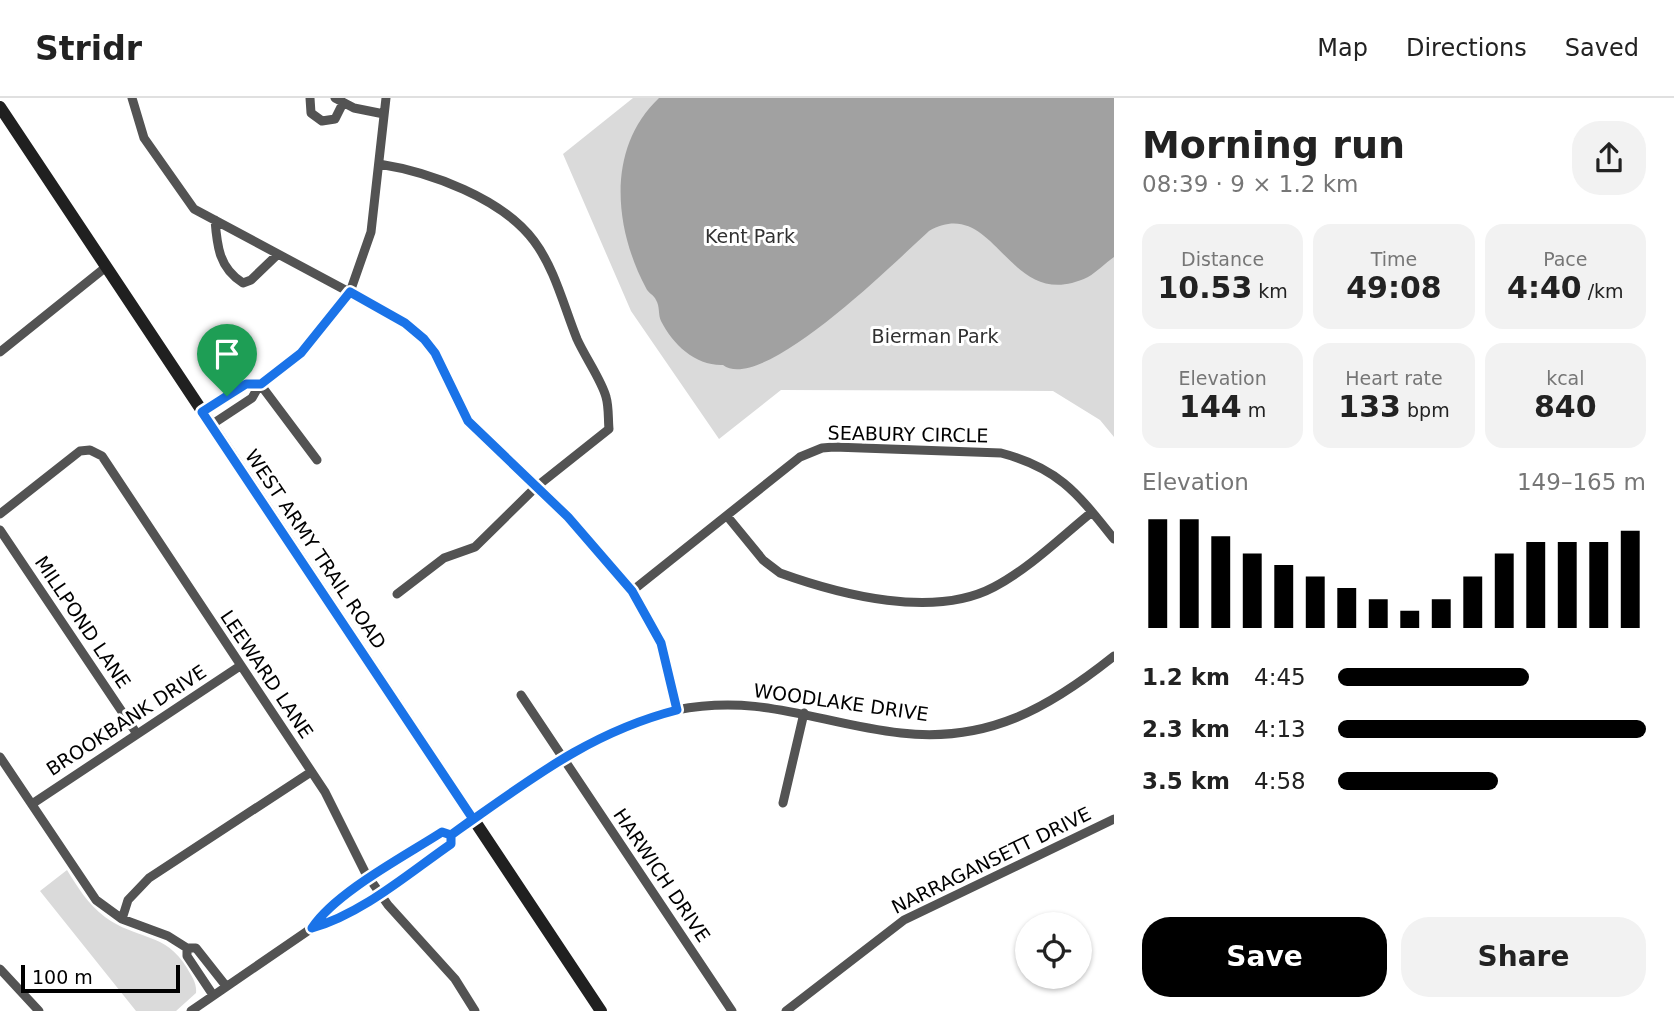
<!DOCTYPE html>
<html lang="en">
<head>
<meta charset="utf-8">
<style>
	body { margin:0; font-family:"DejaVu Sans",sans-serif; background:#f2f2f2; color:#222; height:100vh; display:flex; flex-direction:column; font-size:26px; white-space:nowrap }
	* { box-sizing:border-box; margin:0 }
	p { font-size:23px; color:#767676 }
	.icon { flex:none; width:38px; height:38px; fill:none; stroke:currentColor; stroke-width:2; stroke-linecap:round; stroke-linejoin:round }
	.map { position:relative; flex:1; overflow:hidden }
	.side { display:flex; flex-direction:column; background:#fff; width:560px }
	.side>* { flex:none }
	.fabs { position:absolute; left:1015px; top:814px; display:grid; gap:14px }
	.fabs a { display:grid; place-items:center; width:77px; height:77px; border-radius:50%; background:#fff; box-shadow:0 2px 5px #0004; font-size:35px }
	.scale { position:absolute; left:21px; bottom:18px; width:159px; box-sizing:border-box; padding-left:7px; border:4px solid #000; border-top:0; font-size:19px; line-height:24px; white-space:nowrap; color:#000; -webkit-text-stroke:5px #fff; paint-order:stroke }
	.pin { position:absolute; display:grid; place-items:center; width:60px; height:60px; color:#fff; margin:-72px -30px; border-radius:50% 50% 50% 0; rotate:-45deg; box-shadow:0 0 7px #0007 }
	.pin .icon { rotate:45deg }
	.round { display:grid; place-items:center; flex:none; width:74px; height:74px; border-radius:28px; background:#f2f2f2 }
	.summary { display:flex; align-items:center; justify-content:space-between; height:119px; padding:0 28px }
	h1 { font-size:38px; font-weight:800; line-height:52px }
	.stats { display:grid; grid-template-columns:repeat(3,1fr); gap:10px; height:119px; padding:7px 28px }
	.stats div { display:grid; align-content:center; border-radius:18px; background:#f2f2f2; text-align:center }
	.stats b { font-size:30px; font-weight:800 }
	.stats small { font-size:19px; font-weight:400 }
	.stats p { font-size:19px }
	.chart { height:196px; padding:14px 28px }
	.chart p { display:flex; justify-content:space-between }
	.chart svg { width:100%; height:126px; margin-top:7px; stroke:#000; stroke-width:6 }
	.action { display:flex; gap:14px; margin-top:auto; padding:14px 28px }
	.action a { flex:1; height:80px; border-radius:28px; background:#000; color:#fff; font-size:28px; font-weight:800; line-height:80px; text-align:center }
	.action a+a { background:#f2f2f2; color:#222 }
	ul { padding:0 28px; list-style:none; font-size:23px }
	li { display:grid; grid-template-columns:112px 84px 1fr; align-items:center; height:52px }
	li i { height:18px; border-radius:9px; background:#000 }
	header { display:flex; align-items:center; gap:42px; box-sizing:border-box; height:98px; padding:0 35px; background:#fff; border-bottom:2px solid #e0e0e0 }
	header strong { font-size:33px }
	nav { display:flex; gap:38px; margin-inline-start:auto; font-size:24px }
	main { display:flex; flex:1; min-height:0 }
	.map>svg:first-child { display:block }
	.green { fill:#dadada }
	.water { fill:#a1a1a1 }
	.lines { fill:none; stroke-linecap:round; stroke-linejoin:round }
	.street { stroke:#535353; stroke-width:9 }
	.secondary { stroke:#202020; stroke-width:12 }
	.route-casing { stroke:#fff; stroke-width:14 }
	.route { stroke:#1a73e8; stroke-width:9 }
	.labels { text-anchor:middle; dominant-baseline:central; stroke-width:6; stroke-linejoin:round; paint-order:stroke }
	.park-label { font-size:19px; fill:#313131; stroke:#fff }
	.street-label { font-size:19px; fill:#000; stroke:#fff }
</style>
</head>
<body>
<header>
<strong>Stridr</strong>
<nav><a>Map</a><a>Directions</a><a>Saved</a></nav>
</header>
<main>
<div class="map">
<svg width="1114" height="913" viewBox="0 0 1114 913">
	<rect width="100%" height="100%" fill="#fff"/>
	<path class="green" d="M633 0H1114V339L1100 322 1053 293 781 292 719 341 631 213 563 56Z
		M67 772C78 790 88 806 105 819 136 842 166 834 187 870 192 879 197 885 196 895L176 913H136L40 793Z"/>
	<path class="water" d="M659 0H1114V159C1105 165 1097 174 1088 179 1007 218 997 95 929 133 897 162 762 297 723 267 696 268 673 247 661 223 658 217 660 208 656 202 654 197 648 195 646 190 614 130 606 50 659 0Z"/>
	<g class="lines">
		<path class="street" d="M132 0 144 40 194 111 392 217 424 241 435 255 458 306 473 330 568 419 632 493 661 545 677 612
			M310 0 311 15 322 23 335 21 343 5
			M335 0 354 10 384 16
			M379 66C430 74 502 100 534 143 555 171 564 209 577 241 585 259 602 283 606 299 609 309 608 321 609 331L536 389 475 449 444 460 397 496
			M215 122C217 148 219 170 243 185L251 182 277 157
			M0 254 106 169
			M260 286 317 362
			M202 314 246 286H260
			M211 327 252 300 260 286 301 255 350 194 371 134 386 0
			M0 416 80 353 90 352 102 358 325 694 365 774 388 807 455 881 475 913
			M727 418 763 462 780 475C841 497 934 521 994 489 1030 470 1061 439 1092 414
			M0 432 137 636
			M632 493 800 359 822 350 834 349 1001 355C1059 370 1078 396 1114 441
			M521 597 732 913
			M0 659 96 802 122 821 168 838 187 850H196L226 888
			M783 705 804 615
			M32 706 240 568
			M122 821 128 802 149 780 311 674
			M312 830C336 795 405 758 442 734L451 737
			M187 850V858L213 897
			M0 871 39 913
			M191 913 312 830C362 817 409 775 451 746V737C521 689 591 629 676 612 764 595 819 626 901 635 988 645 1049 610 1114 558
			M786 913 904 822 1114 721"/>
		<path class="secondary" d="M0 9 601 913"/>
	</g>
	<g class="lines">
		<defs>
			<path id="route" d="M227 298 202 314 473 721 451 737 442 734C405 758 336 794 312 830 362 816 409 775 451 746V737C526 685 587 635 677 612L661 545 632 493 568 419 468 323 435 255 424 241 405 225 350 194 301 255 261 286H246L227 298"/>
		</defs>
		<use href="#route" class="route-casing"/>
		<use href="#route" class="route"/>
	</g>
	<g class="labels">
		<g class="park-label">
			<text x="750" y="138">Kent Park</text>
			<text x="935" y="238">Bierman Park</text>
		</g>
		<g class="street-label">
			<text transform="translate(908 336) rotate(1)">SEABURY CIRCLE</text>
			<text transform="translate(316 451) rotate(56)">WEST ARMY TRAIL ROAD</text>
			<text transform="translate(83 524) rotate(56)">MILLPOND LANE</text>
			<text transform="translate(267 576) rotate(56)">LEEWARD LANE</text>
			<text transform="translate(841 604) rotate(8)">WOODLAKE DRIVE</text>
			<text transform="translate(126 622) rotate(-33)">BROOKBANK DRIVE</text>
			<text transform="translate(991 762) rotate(-26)">NARRAGANSETT DRIVE</text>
			<text transform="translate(662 777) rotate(56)">HARWICH DRIVE</text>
		</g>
	</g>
</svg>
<div class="fabs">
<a><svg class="icon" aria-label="locate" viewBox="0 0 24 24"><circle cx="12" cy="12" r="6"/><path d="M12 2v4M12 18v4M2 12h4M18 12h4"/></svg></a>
</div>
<div class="scale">100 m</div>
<div class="pin" style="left:227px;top:298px;background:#1e9e55"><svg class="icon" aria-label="arrive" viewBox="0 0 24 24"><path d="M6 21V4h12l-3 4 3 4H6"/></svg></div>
</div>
<section class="side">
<div class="summary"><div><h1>Morning run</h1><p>08:39 · 9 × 1.2 km</p></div><a class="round"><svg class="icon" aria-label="share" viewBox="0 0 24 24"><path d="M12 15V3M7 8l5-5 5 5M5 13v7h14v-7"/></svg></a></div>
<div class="stats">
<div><p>Distance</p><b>10.53<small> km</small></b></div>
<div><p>Time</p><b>49:08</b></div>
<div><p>Pace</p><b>4:40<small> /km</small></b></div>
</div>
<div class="stats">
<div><p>Elevation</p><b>144<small> m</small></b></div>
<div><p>Heart rate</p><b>133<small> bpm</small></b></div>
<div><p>kcal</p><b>840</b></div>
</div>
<div class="chart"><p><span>Elevation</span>149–165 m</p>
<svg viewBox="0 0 160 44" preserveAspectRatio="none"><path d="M5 44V6M15 44V6M25 44V12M35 44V18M45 44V22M55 44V26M65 44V30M75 44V34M85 44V38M95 44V34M105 44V26M115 44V18M125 44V14M135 44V14M145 44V14M155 44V10"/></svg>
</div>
<ul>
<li><b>1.2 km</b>4:45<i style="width:62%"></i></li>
<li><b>2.3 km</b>4:13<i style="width:100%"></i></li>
<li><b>3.5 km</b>4:58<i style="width:52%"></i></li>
</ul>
<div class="action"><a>Save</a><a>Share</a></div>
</section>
</main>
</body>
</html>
